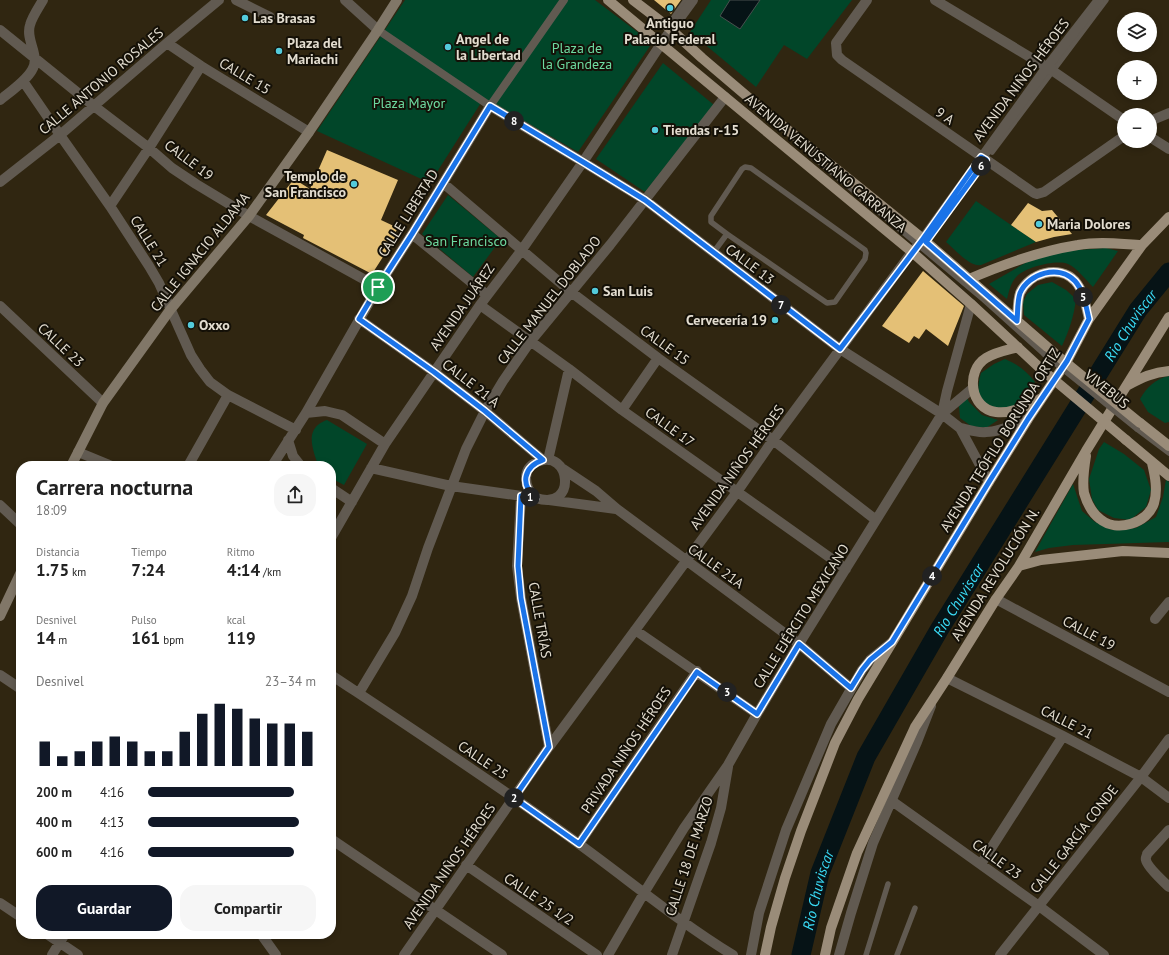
<!DOCTYPE html>
<html lang="es">
<head>
<meta charset="utf-8">
<style>
	body { margin:0; font-family:"PT Sans",sans-serif; background:#f6f6f6; color:#222; height:100vh; display:flex; flex-direction:column; font-size:15px; white-space:nowrap }
	* { box-sizing:border-box; margin:0 }
	p { font-size:13px; color:#767676 }
	.icon { flex:none; width:22px; height:22px; fill:none; stroke:currentColor; stroke-width:2; stroke-linecap:round; stroke-linejoin:round }
	.map { position:relative; flex:1; overflow:hidden }
	.side { position:absolute; left:16px; top:461px; width:320px; height:478px; display:flex; flex-direction:column; background:#fff; border-radius:16px; box-shadow:0 2px 6px #0003 }
	.side>* { flex:none }
	.fabs { position:absolute; left:1117px; top:12px; display:grid; gap:8px }
	.fabs a { display:grid; place-items:center; width:40px; height:40px; border-radius:50%; background:#fff; box-shadow:0 2px 6px #0003; font-size:20px }
	.pin { position:absolute; display:grid; place-items:center; width:34px; height:34px; color:#fff; margin:-17px; border:2px solid #fff; border-radius:50%; box-shadow:0 1px 4px #0007 }
	.km { position:absolute; width:20px; height:20px; margin:-10px; border-radius:50%; background:#222; color:#fff; font-size:11px; line-height:20px; text-align:center }
	.round { display:grid; place-items:center; flex:none; width:42px; height:42px; border-radius:16px; background:#f6f6f6 }
	.overview { display:flex; align-items:center; justify-content:space-between; height:68px; padding:0 20px }
	h1 { font-size:22px; font-weight:800; line-height:30px }
	.figures { display:grid; grid-template-columns:repeat(3,1fr); gap:6px; height:68px; padding:4px 20px }
	.figures div { display:grid; align-content:center }
	.figures b { font-size:17px; font-weight:800 }
	.figures small { font-size:11px; font-weight:400 }
	.figures p { font-size:11px }
	.chart { height:112px; padding:8px 20px }
	.chart p { display:flex; justify-content:space-between }
	.chart svg { width:100%; height:72px; margin-top:4px; stroke:#111827; stroke-width:6 }
	.action { display:flex; gap:8px; margin-top:auto; padding:8px 20px }
	.action a { flex:1; height:46px; border-radius:16px; background:#111827; color:#fff; font-size:16px; font-weight:800; line-height:46px; text-align:center }
	.action a+a { background:#f6f6f6; color:#222 }
	ul { padding:0 20px; list-style:none; font-size:13px }
	li { display:grid; grid-template-columns:64px 48px 1fr; align-items:center; height:30px }
	li i { height:10px; border-radius:5px; background:#111827 }
	.map>svg:first-child { display:block }
	.green { fill:#014629 }
	.water { fill:#061316; stroke:#48504e }
	.lines { fill:none; stroke-linecap:round; stroke-linejoin:round }
	.river { stroke:#061316; stroke-width:19 }
	.building { fill:#e4c076 }
	.service { stroke:#615a51; stroke-width:5.5 }
	.pedestrian { stroke:#615a51; stroke-width:8 }
	.minor { stroke:#615a51; stroke-width:10 }
	.secondary { stroke:#817768; stroke-width:10 }
	.primary { stroke:#9a8c79; stroke-width:10 }
	.service-bridge { stroke:#615a51; stroke-width:5.5 }
	.primary-bridge { stroke:#9a8c79; stroke-width:10 }
	.route-casing { stroke:#fff; stroke-width:8 }
	.route { stroke:#1a73e8; stroke-width:5 }
	.poi-dot { fill:#53cbdb; stroke:#141007; stroke-width:1.5 }
	.labels { text-anchor:middle; dominant-baseline:central; stroke-width:4; stroke-linejoin:round; paint-order:stroke }
	.poi-label { font-size:14px; font-weight:bold; fill:#e3ddd0; stroke:#141007; text-anchor:start }
	.park-label { font-size:14px; fill:#6edba1; stroke:#141007 }
	.street-label { font-size:14px; fill:#e3ddd0; stroke:#141007 }
	.water-label { font-size:15px; font-style:italic; fill:#3adbf6; stroke:#141007 }
</style>
</head>
<body>
<div class="map">
<svg width="1169" height="955" viewBox="0 0 1169 955">
	<rect width="100%" height="100%" fill="#302611"/>
	<path class="green" d="M405 0H595L652 43 578 152 484 98 430 183 317 131Z
		M711 0H852L807 59 784 45 756 87 690 32Z
		M663 63 714 105 645 192 596 159Z
		M448 195 501 239 473 277 422 234Z
		M976 201 1036 242 981 265C969 267 955 249 946 242Z
		M1106 248 1118 251 1093 287C1086 280 1077 268 1068 264 1057 259 1026 267 1017 276 1011 282 1009 291 1007 299L989 284 1027 262 1064 251Z
		M1052 282 1066 290 1076 299C1074 316 1069 331 1062 346L1024 315 1023 302 1027 294 1038 285Z
		M1005 359C1018 365 1026 370 1035 382 1030 389 1025 399 1018 404 1007 411 985 409 980 395 977 388 979 380 981 373L994 364Z
		M1169 376V422L1165 423 1148 412 1140 399C1147 387 1155 379 1169 376Z
		M967 398 969 402 982 415 998 420 986 428 971 426 960 418 959 406Z
		M327 420 367 444 344 485 331 478V466H319C315 458 309 440 313 432 315 426 321 422 327 420Z
		M1104 442 1124 454 1144 470 1151 490 1146 507 1130 520 1114 518 1098 510 1092 499 1089 479 1099 449Z
		M1166 480 1169 482V542L1073 545 1049 548 1035 552 1073 484 1082 511 1095 522 1112 530 1136 528 1156 517 1163 497Z"/>
	<path class="water" d="M730 0H760L740 29 720 16Z"/>
	<g class="lines">
		<path class="river" id="s1" d="M801 955 820 873 866 757 939 630 1138 310 1169 272"/>
	</g>
	<path class="building" d="M654 0H681L671 14Z
		M327 150 398 180 381 220 398 228 395 233 397 235 372 274 303 238 304 235 266 215 294 179 310 189Z
		M1028 203 1042 211 1052 210 1072 234 1054 237 1036 242 1011 225Z
		M923 271 964 306 948 346 926 329 919 339 914 336 909 343 882 326Z"/>
	<g class="lines">
		<path class="service" d="M671 28 669 24 686 0
			M992 152 1106 0
			M811 155 984 300 1044 354
			M713 253 727 234 827 303 835 302 865 259 866 253 865 250 751 168 745 167 742 169 711 216V222L727 234
			M1137 429 1169 453
			M866 955 888 884
			M897 955 915 908"/>
		<path class="pedestrian" d="M378 30 490 106 564 0"/>
		<path class="minor" d="M236 0 270 17
			M345 0 378 30
			M867 0 836 43 837 55 842 60 1034 193 1037 194 1044 192 1124 136
			M935 0 1053 71 1124 120
			M0 30 94 106 149 148 172 168 196 184 249 216 378 287
			M167 43 201 66 309 132
			M23 81 60 135 110 206 149 266 159 283 191 355 200 369 210 382 228 395 296 430
			M0 100C10 92 26 81 32 70 41 56 25 40 30 25 32 17 39 7 43 0
			M1150 121 1169 113
			M1150 137 1169 149
			M0 182 60 135 167 43 219 0
			M443 183 571 292 658 358 773 440 876 520
			M110 206 149 148 201 66
			M412 234 487 295
			M480 305 569 369 622 410 846 569
			M0 306 103 403
			M359 319 434 372 485 411 543 460
			M622 410 658 358
			M306 413 325 411 342 415 385 444
			M942 414 947 391 971 304
			M960 428C969 430 977 433 986 432 1000 432 1015 424 1028 419
			M288 440 293 456 301 466
			M78 452 112 466
			M548 460 569 369
			M188 466 228 395
			M272 466 306 413 378 287 412 234 490 106 583 162 645 200 840 349 942 414 960 428 989 482
			M371 468 451 486 536 498C578 512 571 447 537 462 521 469 524 488 536 498
			M563 469 596 491 617 509 799 644 851 688
			M331 488 352 502
			M521 496 517 566 521 598 549 747
			M549 500 616 509
			M0 505 21 525
			M331 538 385 444 480 305 521 251 583 162 661 44 693 0
			M996 599 1169 692
			M1155 619 1169 602
			M635 630 757 714
			M0 675 21 689
			M331 675C414 730 498 785 579 844 630 881 679 922 733 955
			M947 678 1063 736 1141 777 1169 798
			M359 693 395 633 412 596 428 548 466 449 485 411 503 381 530 342 610 245 725 97
			M892 801 1039 906 1104 955
			M1169 830 1147 854C1147 856 1145 858 1146 860 1147 867 1164 882 1169 887
			M331 839 502 955
			M579 844 697 671
			M981 864 1063 736
			M466 865 597 955
			M0 903 21 917
			M47 934 78 955
			M261 934 276 955
			M52 955 65 934
			M404 955 549 747 737 492 773 440 912 252 923 239 1047 67 1099 0
			M608 955 644 893 684 828 728 765 757 714 799 644 942 414 973 388
			M672 955 711 843 721 808 728 767
			M751 955 759 913 786 830 831 724 862 670 870 660 891 643
			M839 955 851 913 873 843 917 742 931 706
			M1000 955 1141 777 1169 739"/>
		<path class="secondary" d="M71 466 103 403 170 310 249 216 309 132 378 30 397 0
			M0 616 21 572"/>
		<path class="primary" d="M608 0 912 252 971 304 1040 368
			M633 0 667 26 702 58 769 115 923 239 1053 352
			M969 279C1004 264 1040 251 1078 245 1099 241 1121 244 1142 245
			M1017 321C1018 312 1017 302 1020 293 1029 273 1059 264 1075 281 1084 291 1086 307 1089 319
			M1018 347C1007 350 995 352 986 358 965 371 970 409 996 412 1013 414 1028 405 1042 398
			M1128 385C1141 378 1153 372 1169 371
			M1140 423 1169 446
			M1126 440 1169 476
			M1086 456C1084 468 1082 481 1084 493 1087 503 1092 513 1100 519 1117 533 1148 523 1154 503 1158 490 1155 476 1152 463
			M1019 566 1041 560 1123 551 1169 553
			M765 955 771 927 785 878 801 831 835 743 858 699 989 482 1028 419 1067 361 1089 319 1142 245 1169 217
			M825 955 831 928 857 853 915 727 947 678 996 599 1019 566 1086 451 1169 317"/>
		<path class="service-bridge" d="M1044 354 1137 429"/>
		<path class="primary-bridge" d="M1053 352 1140 423
			M1040 368 1126 440"/>
	</g>
	<g class="lines">
		<defs>
			<path id="route" d="M490 106 583 162 645 200 840 349 923 239 981 157 986 160 926 242 1017 321C1018 312 1017 302 1020 293 1029 273 1059 264 1075 281 1084 291 1086 307 1089 319L1067 361 1028 419 989 482 892 642 870 660 862 670 851 688 799 644 757 714 697 672 579 844 514 798 549 747 521 598 518 566 521 496 536 498C520 485 523 467 543 460L485 411 434 372 359 319 378 287 412 234Z"/>
		</defs>
		<use href="#route" class="route-casing"/>
		<use href="#route" class="route"/>
	</g>
	<g class="poi-dot">
		<circle cx="670" cy="8" r="4"/>
		<circle cx="245" cy="18" r="4"/>
		<circle cx="448" cy="47" r="4"/>
		<circle cx="279" cy="51" r="4"/>
		<circle cx="655" cy="130" r="4"/>
		<circle cx="354" cy="184" r="4"/>
		<circle cx="1039" cy="224" r="4"/>
		<circle cx="595" cy="291" r="4"/>
		<circle cx="775" cy="320" r="4"/>
		<circle cx="191" cy="325" r="4"/>
	</g>
	<g class="labels">
		<g class="poi-label">
			<text x="253" y="18">Las Brasas</text>
			<text x="670" y="23" text-anchor="middle">Antiguo<tspan x="670" dy="16">Palacio Federal</tspan></text>
			<text x="456" y="39">Angel de<tspan x="456" dy="16">la Libertad</tspan></text>
			<text x="287" y="43">Plaza del<tspan x="287" dy="16">Mariachi</tspan></text>
			<text x="663" y="130">Tiendas r-15</text>
			<text x="346" y="176" text-anchor="end">Templo de<tspan x="346" dy="16">San Francisco</tspan></text>
			<text x="1047" y="224">Maria Dolores</text>
			<text x="603" y="291">San Luis</text>
			<text x="767" y="320" text-anchor="end">Cervecería 19</text>
			<text x="199" y="325">Oxxo</text>
		</g>
		<g class="park-label">
			<text x="577" y="48">Plaza de<tspan x="577" dy="16">la Grandeza</tspan></text>
			<text x="409" y="103">Plaza Mayor</text>
			<text x="466" y="241">San Francisco</text>
		</g>
		<g class="street-label">
			<text transform="translate(245 76) rotate(31)">CALLE 15</text>
			<text transform="translate(1021 80) rotate(-53)">AVENIDA NIÑOS HÉROES</text>
			<text transform="translate(101 81) rotate(-40)">CALLE ANTONIO ROSALES</text>
			<text transform="translate(945 116) rotate(35)">9 A</text>
			<text transform="translate(189 160) rotate(37)">CALLE 19</text>
			<text transform="translate(826 163) rotate(40)">AVENIDA VENUSTIANO CARRANZA</text>
			<text transform="translate(408 213) rotate(-58)">CALLE LIBERTAD</text>
			<text transform="translate(149 241) rotate(58)">CALLE 21</text>
			<text transform="translate(200 252) rotate(-51)">CALLE IGNACIO ALDAMA</text>
			<text transform="translate(750 264) rotate(37)">CALLE 13</text>
			<text transform="translate(549 300) rotate(-52)">CALLE MANUEL DOBLADO</text>
			<text transform="translate(462 307) rotate(-55)">AVENIDA JUÁREZ</text>
			<text transform="translate(61 345) rotate(43)">CALLE 23</text>
			<text transform="translate(665 345) rotate(36)">CALLE 15</text>
			<text transform="translate(471 383) rotate(38)">CALLE 21 A</text>
			<text transform="translate(1107 389) rotate(39)">VIVEBUS</text>
			<text transform="translate(670 427) rotate(36)">CALLE 17</text>
			<text transform="translate(1000 440) rotate(-58)">AVENIDA TEÓFILO BORUNDA ORTIZ</text>
			<text transform="translate(737 467) rotate(-54)">AVENIDA NIÑOS HÉROES</text>
			<text transform="translate(716 566) rotate(36)">CALLE 21A</text>
			<text transform="translate(995 574) rotate(-58)">AVENIDA REVOLUCIÓN N.</text>
			<text transform="translate(801 616) rotate(-58)">CALLE EJÉRCITO MEXICANO</text>
			<text transform="translate(540 620) rotate(80)">CALLE TRÍAS</text>
			<text transform="translate(1089 633) rotate(28)">CALLE 19</text>
			<text transform="translate(1067 722) rotate(27)">CALLE 21</text>
			<text transform="translate(626 750) rotate(-56)">PRIVADA NIÑOS HÉROES</text>
			<text transform="translate(483 760) rotate(34)">CALLE 25</text>
			<text transform="translate(1074 839) rotate(-52)">CALLE GARCÍA CONDE</text>
			<text transform="translate(689 856) rotate(-72)">CALLE 18 DE MARZO</text>
			<text transform="translate(997 859) rotate(36)">CALLE 23</text>
			<text transform="translate(449 866) rotate(-55)">AVENIDA NIÑOS HÉROES</text>
			<text transform="translate(539 899) rotate(34)">CALLE 25 1/2</text>
		</g>
		<g class="water-label">
			<text stroke="none"><textPath href="#s1" startOffset="715">Rio Chuviscar</textPath></text>
			<text stroke="none"><textPath href="#s1" startOffset="391">Rio Chuviscar</textPath></text>
			<text stroke="none"><textPath href="#s1" startOffset="67">Rio Chuviscar</textPath></text>
		</g>
	</g>
</svg>
<div class="fabs">
<a><svg class="icon" aria-label="layers" viewBox="0 0 24 24"><path d="M12 4l9 5-9 5-9-5zM3 14l9 5 9-5"/></svg></a>
<a>+</a>
<a>−</a>
</div>
<div class="pin" style="left:378px;top:287px;background:#1e9e55"><svg class="icon" aria-label="arrive" viewBox="0 0 24 24"><path d="M6 21V4h12l-3 4 3 4H6"/></svg></div>
<b class="km" style="left:530px;top:497px">1</b>
<b class="km" style="left:514px;top:798px">2</b>
<b class="km" style="left:727px;top:692px">3</b>
<b class="km" style="left:932px;top:576px">4</b>
<b class="km" style="left:1083px;top:297px">5</b>
<b class="km" style="left:981px;top:166px">6</b>
<b class="km" style="left:781px;top:305px">7</b>
<b class="km" style="left:514px;top:121px">8</b>
<section class="side">
<div class="overview"><div><h1>Carrera nocturna</h1><p>18:09</p></div><a class="round"><svg class="icon" aria-label="share" viewBox="0 0 24 24"><path d="M12 15V3M7 8l5-5 5 5M5 13v7h14v-7"/></svg></a></div>
<div class="figures">
<div><p>Distancia</p><b>1.75<small> km</small></b></div>
<div><p>Tiempo</p><b>7:24</b></div>
<div><p>Ritmo</p><b>4:14<small> /km</small></b></div>
</div>
<div class="figures">
<div><p>Desnivel</p><b>14<small> m</small></b></div>
<div><p>Pulso</p><b>161<small> bpm</small></b></div>
<div><p>kcal</p><b>119</b></div>
</div>
<div class="chart"><p><span>Desnivel</span>23–34 m</p>
<svg viewBox="0 0 160 44" preserveAspectRatio="none"><path d="M5 44V29M15 44V38M25 44V35M35 44V29M45 44V26M55 44V29M65 44V35M75 44V35M85 44V23M95 44V12M105 44V6M115 44V9M125 44V15M135 44V18M145 44V18M155 44V23"/></svg>
</div>
<ul>
<li><b>200 m</b>4:16<i style="width:87%"></i></li>
<li><b>400 m</b>4:13<i style="width:90%"></i></li>
<li><b>600 m</b>4:16<i style="width:87%"></i></li>
</ul>
<div class="action"><a>Guardar</a><a>Compartir</a></div>
</section>
</div>
</body>
</html>
